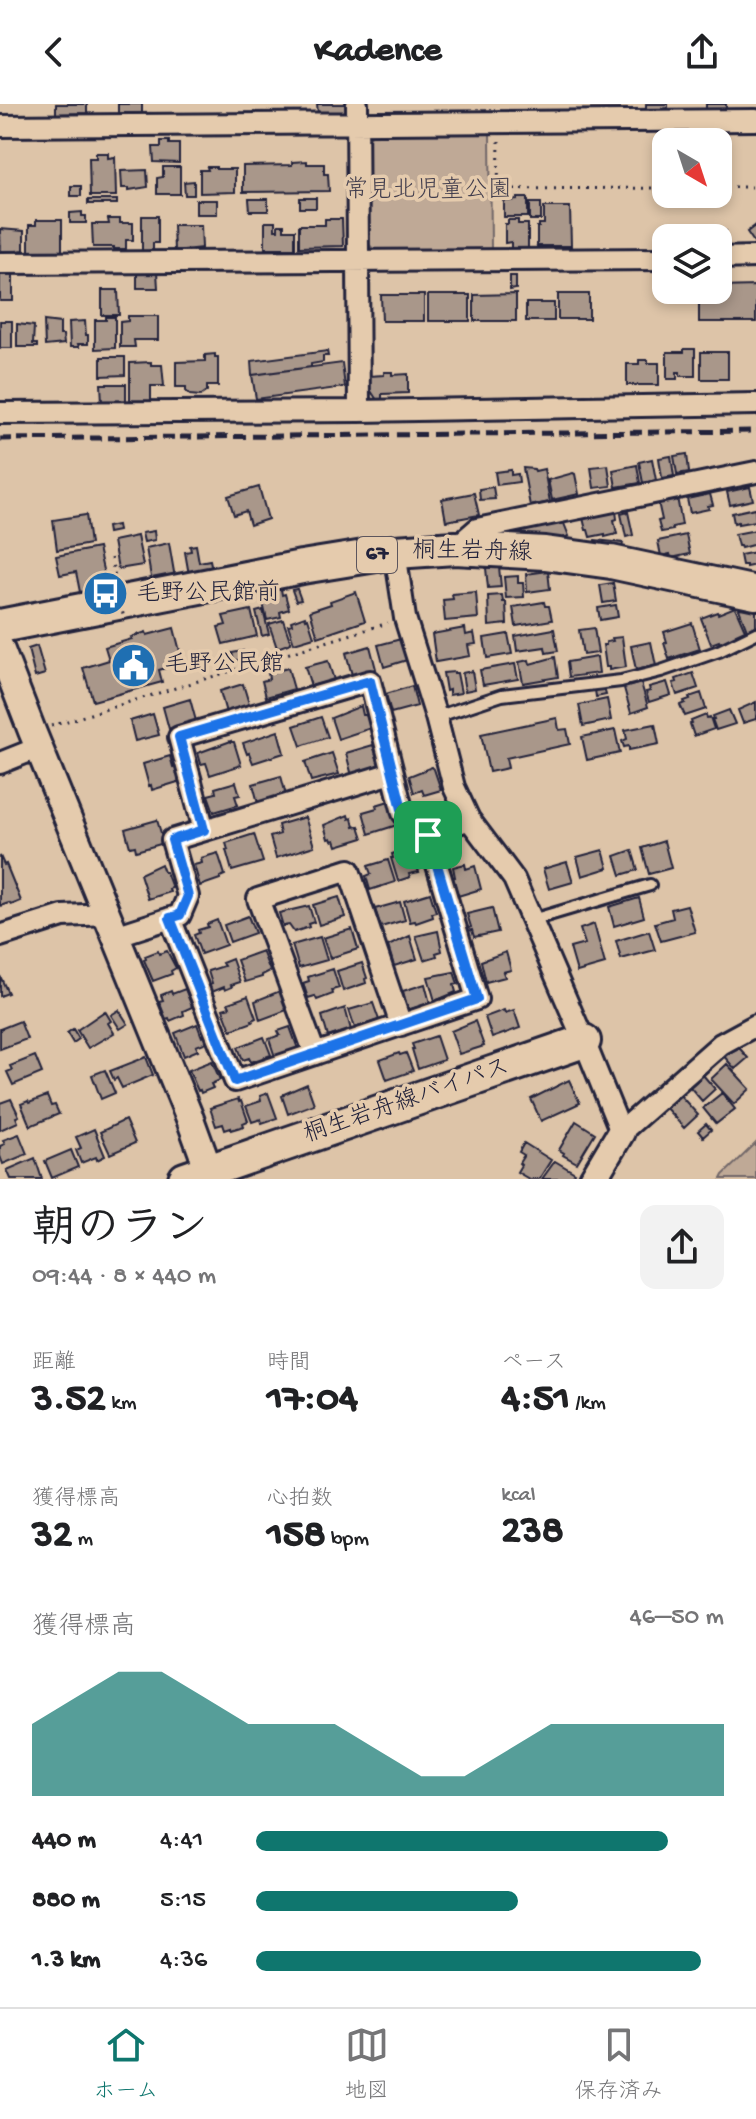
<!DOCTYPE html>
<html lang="ja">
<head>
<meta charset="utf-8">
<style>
	body { margin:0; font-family:"Gochi Hand","Klee One",sans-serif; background:#f2f2f2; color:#202124; height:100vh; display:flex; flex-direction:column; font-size:30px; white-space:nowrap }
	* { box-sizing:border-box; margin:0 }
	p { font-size:26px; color:#757577 }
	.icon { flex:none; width:44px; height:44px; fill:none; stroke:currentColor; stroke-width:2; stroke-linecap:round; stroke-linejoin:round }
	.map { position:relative; height:1075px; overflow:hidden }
	.details { display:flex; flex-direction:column; background:#fff; flex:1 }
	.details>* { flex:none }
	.needle { width:52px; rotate:141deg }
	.tools { position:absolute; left:652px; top:24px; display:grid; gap:16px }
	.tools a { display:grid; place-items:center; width:80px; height:80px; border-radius:16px; background:#fff; box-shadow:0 4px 12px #0003; font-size:40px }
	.pin { position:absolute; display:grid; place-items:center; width:68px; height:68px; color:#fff; margin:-34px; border-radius:16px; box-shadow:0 4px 12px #0006 }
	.round { display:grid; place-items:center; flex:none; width:84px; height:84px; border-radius:16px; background:#f2f2f2 }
	.head { display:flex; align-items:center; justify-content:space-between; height:136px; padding:0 32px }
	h1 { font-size:44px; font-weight:800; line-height:60px }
	.metrics { display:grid; grid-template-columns:repeat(3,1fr); gap:12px; height:136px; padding:8px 32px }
	.metrics div { display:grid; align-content:center }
	.metrics b { font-size:40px; font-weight:800 }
	.metrics small { font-size:22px; font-weight:400 }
	.metrics p { font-size:22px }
	.chart { height:224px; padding:16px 32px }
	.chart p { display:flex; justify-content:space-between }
	.chart svg { width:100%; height:144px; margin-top:8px; fill:#0f766e; opacity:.7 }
	ul { padding:0 32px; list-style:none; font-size:26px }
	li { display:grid; grid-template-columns:128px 96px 1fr; align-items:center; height:60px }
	li i { height:20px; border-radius:10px; background:#0f766e }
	header { display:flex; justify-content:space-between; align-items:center; height:104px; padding:0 32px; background:#fff; font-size:36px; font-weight:800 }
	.menu { display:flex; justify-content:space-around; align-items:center; height:112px; border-top:2px solid #e0e0e0; background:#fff; font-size:22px; color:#757577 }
	.menu a { display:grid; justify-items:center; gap:4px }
	.menu .on { color:#0f766e }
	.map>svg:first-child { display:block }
	.green { fill:#bfa996; stroke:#706668; stroke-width:2 }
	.building { fill:#a9978a; stroke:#22223b; stroke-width:2 }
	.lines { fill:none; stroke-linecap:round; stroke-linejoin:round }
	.service-casing { stroke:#22223b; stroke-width:16 }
	.minor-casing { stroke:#22223b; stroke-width:26 }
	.tertiary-casing { stroke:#22223b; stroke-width:32 }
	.primary-casing { stroke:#22223b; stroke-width:38 }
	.path { stroke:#22223b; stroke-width:3; stroke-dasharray:2 6; stroke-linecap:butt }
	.service { stroke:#e5cbad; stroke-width:10 }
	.minor { stroke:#e5cbad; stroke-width:20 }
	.tertiary { stroke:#e5cbad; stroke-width:26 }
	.primary { stroke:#e5cbad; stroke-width:32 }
	.rail { stroke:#22223b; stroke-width:5; stroke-dasharray:12 6; stroke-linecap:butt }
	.path-bridge { stroke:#22223b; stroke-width:3; stroke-dasharray:2 6; stroke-linecap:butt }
	.route-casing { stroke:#fff; stroke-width:16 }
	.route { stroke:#1a73e8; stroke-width:10 }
	.labels { text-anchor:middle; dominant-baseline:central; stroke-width:7; stroke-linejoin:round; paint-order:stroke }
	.shield { fill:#e5cbad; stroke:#5c555d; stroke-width:2 }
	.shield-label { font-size:22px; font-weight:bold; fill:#22223b }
	.park-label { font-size:24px; fill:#413d4d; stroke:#e5cbad }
	.street-label { font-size:24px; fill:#22223b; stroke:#e5cbad }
	.poi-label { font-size:24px; fill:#22223b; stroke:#e5cbad; text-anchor:start }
</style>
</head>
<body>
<header><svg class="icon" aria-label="back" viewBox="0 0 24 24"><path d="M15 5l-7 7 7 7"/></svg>Kadence<svg class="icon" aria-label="share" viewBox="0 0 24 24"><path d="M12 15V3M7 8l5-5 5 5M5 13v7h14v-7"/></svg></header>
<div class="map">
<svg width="756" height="1075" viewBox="0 0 756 1075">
	<rect width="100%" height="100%" fill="#ddc4a8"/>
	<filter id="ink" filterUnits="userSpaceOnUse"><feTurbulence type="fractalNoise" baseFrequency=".0125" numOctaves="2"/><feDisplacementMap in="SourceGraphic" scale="16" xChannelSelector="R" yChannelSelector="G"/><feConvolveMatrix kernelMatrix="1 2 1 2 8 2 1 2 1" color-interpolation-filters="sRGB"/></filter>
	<g filter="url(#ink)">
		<path class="green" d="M490 27 491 146 376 148 366 137 365 38 374 28Z
			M756 1039V1075H721L723 1071Z"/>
		<path class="building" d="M56 0H87V9L56 10Z
			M118 0H142V9H118Z
			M317 0H346V8L318 9Z
			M646 0H668V4L646 7Z
			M706 0H726V5H706Z
			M161 37H169V40H179V59L154 58 153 43H161Z
			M96 49H108V54L115 53 116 92H90L89 54H96Z
			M307 57V60H324V70H328L329 87 243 88V62L292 61V58Z
			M163 63H180V90H157V74L163 73Z
			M207 63H216V65H235V88L200 89V66H208Z
			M147 66 148 83 129 86V84H122L121 67Z
			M194 77V91H185L184 78Z
			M71 82H81V92H71Z
			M300 94H316V104H300Z
			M518 94H528V113H504V97L518 96Z
			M249 95H268V107H250Z
			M88 96H117V100H88Z
			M196 96H217V110H196Z
			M530 99H541V116H530Z
			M544 103H570L571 142H537V123H539V120H544Z
			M82 108V112H86V119H70V109Z
			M142 112H158V139H153V147H142Z
			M108 115H120V119H133V136H126V145H114V143H93L92 120H109Z
			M325 115H342L343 142 299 143V121H325Z
			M36 116H62V148L29 149V121H36Z
			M508 116H518V120H528V145H511V138L505 139V120H508Z
			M265 118H275V126H278V121H284V126H295V144H265Z
			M173 121H201L202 144 174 147Z
			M756 121V141L747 128Z
			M0 125 24 127V146L1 149Z
			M694 127H726V144H718V134H695Z
			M137 168H157L158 184H137Z
			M0 170H13V197H0Z
			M510 172H516V185L510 186Z
			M756 182V218H699V186H718V183Z
			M102 186H118L119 211H102Z
			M516 190V217H474V191Z
			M558 190H589V215H558Z
			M381 191H424V217H382Z
			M428 191H470V217H428Z
			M526 199H554V217H526Z
			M128 212H158V236H134L135 243H120V218L128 217Z
			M106 213H115V244L95 245V216H106Z
			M0 217H12V244H0Z
			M44 217 60 219V231H63L64 240 45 242Z
			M85 217 86 231H88V240H78L79 243H70L69 218Z
			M17 220 34 222 33 240H37V243H17Z
			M684 245H695V272H680V268H677V275H667V248H684Z
			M327 247 328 252H323V258L311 260V263L252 271 251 257Z
			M701 248H728V275H701Z
			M215 250V253H218V282H207V287L200 292 190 291 186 287V283H176V258L205 257V251Z
			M101 253H125V271L101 272Z
			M639 256H648V259H659V281H627V260H639Z
			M151 258V261H162L164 282H151V298H130V259Z
			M342 259 345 283 256 295 252 271Z
			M384 268H392V271L408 270V289L382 290V296H377L369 284V272L384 271Z
			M101 280H126V297L102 298Z
			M687 350 689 368 677 370 674 352Z
			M671 352 674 372 662 374 659 354Z
			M652 355 656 376 643 379 639 358Z
			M608 361 611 382 594 384 591 363Z
			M637 361 640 379 616 383 613 366Z
			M523 364 534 365 535 367 544 365 550 398 530 402Z
			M511 366V371L518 370 519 378 497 381 495 368Z
			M573 369 575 370 579 390 552 396 548 376Z
			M259 383 268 415 250 421 246 407 234 411 228 392Z
			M493 383 495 395 480 396 479 385Z
			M750 383 753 396 730 401 727 388Z
			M474 389 479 411 446 417 442 395Z
			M710 390 713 401 708 402 709 405 690 409 687 395Z
			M677 393 682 421 672 423 673 426 661 428 658 417 662 416 658 398Z
			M755 404 756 417 738 420V418L734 419 732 409Z
			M616 407 617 415 614 416 617 430 605 433V430L590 433 588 426H586L583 414Z
			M628 408 633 431 626 433 621 410Z
			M86 411 90 440 57 446 53 416Z
			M563 417 569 432 554 436 524 434 522 425Z
			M117 421 118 427 108 429 107 423Z
			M756 426V440L741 444 740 442H738L735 430Z
			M154 427 155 436 144 438 142 429Z
			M686 431 690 450 671 454 670 450 661 452 658 437Z
			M137 432 143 461 118 465 113 437Z
			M595 436 623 439 622 444 594 441Z
			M169 439 175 474 152 479 146 444Z
			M196 441 199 458 210 456 212 465 189 471 185 448 191 447 190 442Z
			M98 444 108 488 81 493 76 468 60 471 56 452Z
			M756 448V461L746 463V461H742L740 451Z
			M499 463 501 483 488 484 486 464Z
			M548 467 550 485 527 488 526 470Z
			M518 472V479H523L524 493 506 494 504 473Z
			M613 479 616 497 603 499 600 481Z
			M281 485 282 491 285 490 289 505 280 508 281 513 267 516 263 499 268 497 266 489Z
			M297 485 301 496 296 497 292 486Z
			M356 488 365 517 318 533 310 507 331 500 330 497Z
			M476 488 478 514 445 517 443 496 453 495 452 490Z
			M502 491 503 498H506L507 520 489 522 488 492Z
			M544 498 545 502H549L552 516 516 522 513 503Z
			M616 501 618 513 600 516 598 504Z
			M746 502 756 504V524L748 528 739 505Z
			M735 503 745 526 736 530 738 534 721 541 719 537 711 540 701 514 717 508 718 510Z
			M251 506 257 532 223 540 218 523 226 521 223 512Z
			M263 506 269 530 262 532 256 508Z
			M305 512 306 515 308 514 314 533 294 539 288 521 292 520 291 517Z
			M283 516 291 539 277 544 269 520Z
			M692 519 700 545 669 555 664 539 667 538 664 528Z
			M174 524 183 559 159 566 162 578 93 597 83 564 109 556 105 543 132 535 131 533 146 528 147 531Z
			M465 524 466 531 474 529 476 540 468 541 470 552 436 558 432 530Z
			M594 524 598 549 583 551 579 526Z
			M554 525 558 547 546 549 545 543 517 547 515 532Z
			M508 530 512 550 487 554 484 534Z
			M622 533 626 563 609 566V563H606L603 541H606V538L613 537 612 534Z
			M401 535 407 556 384 563 378 541Z
			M651 538 656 562 636 566 631 542Z
			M37 542 45 570 35 573 28 545Z
			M370 542 376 565 352 571 346 549Z
			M243 547V549L248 548 249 553 234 557 232 549Z
			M555 553 558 573 523 579 519 558 529 556 530 560Z
			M597 553 599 569 569 573 567 558Z
			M328 557 334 576 311 582 305 563Z
			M515 560 518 575 483 581 480 566Z
			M288 564 294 585 266 593 262 577 269 575 268 569Z
			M472 567 475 585 465 587 462 569Z
			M454 568V569H457L461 589 449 591V586L446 587 443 569Z
			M693 569 698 584 677 591 673 579 677 578 676 575Z
			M667 578 671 591 649 598 646 588 650 587 649 583Z
			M641 579 648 603 631 609 624 584Z
			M243 580 250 603 226 609 220 587Z
			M412 582 417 602 391 609 386 590Z
			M604 584 606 591 596 593 595 586Z
			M701 589 706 605 685 612 680 601 685 599 684 597 690 595 689 593Z
			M190 595 196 617 169 625 163 603Z
			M607 595 611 616 583 622 579 601Z
			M756 598V615L743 619 738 606Z
			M361 602 363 611H366L371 624 338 635 331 614Z
			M729 606 735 620 716 626 712 615H714L713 612Z
			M153 610 159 631 135 637 130 617Z
			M706 611 707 614 710 613 714 625 694 632 690 620 692 619 691 617Z
			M321 613 328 633 301 642 294 622Z
			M557 614 559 626 567 625 570 640 506 654 508 664 489 668 481 630Z
			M655 620 659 640 629 646V642L624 643 622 637 627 635 625 626Z
			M615 626 620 649 587 656 582 633Z
			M278 627 284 649 253 659 249 649 247 650 243 639Z
			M231 637V638H234L241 661 210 671 206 659 201 660 198 649Z
			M373 641 380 664 352 672 346 649Z
			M332 649 339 670 311 677 305 658Z
			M170 652 173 663 177 662 181 677 152 686 151 681 149 682 143 660Z
			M432 663 434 665 441 686 424 691 422 686 414 689 409 672Z
			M281 672 287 695 259 703 253 680Z
			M236 678 240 691 235 692 238 701 214 708 208 691 216 689 215 684Z
			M389 697 397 721 369 730 363 708 377 704 376 701Z
			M348 711 349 715 352 714 354 723 359 722 363 734 337 742 335 736 332 737 331 734 328 735 324 721Z
			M305 713 314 742 276 754 270 733 280 730 278 721Z
			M157 716 164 739 136 747 135 742 130 743 125 725Z
			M254 730 263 758 232 767 226 746H228L226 739Z
			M664 737 671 764 649 770 642 744Z
			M603 746 608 764 582 772 577 753Z
			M632 746 638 766 621 771 615 752Z
			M401 747 402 751 413 748 414 750 417 749 422 764 418 766 419 768 409 770 410 773 398 777 391 754H393L392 750Z
			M218 749 225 771 220 773V775L200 782 194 761 202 759 201 754Z
			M0 752 4 761 6 760 21 797 11 801 9 799 0 802Z
			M388 756 395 778 370 786 366 772 371 770 368 762Z
			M567 758 573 778 549 785 543 765Z
			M161 760 164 768H166L172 784 169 785 170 788 148 795 140 770Z
			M465 760 466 765 475 762 481 785 458 792 453 773H455L453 763Z
			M430 789 436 808 432 809 433 813 416 819 415 817 410 818 404 797Z
			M339 793 345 813 319 821 313 801Z
			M639 794 644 813 614 822 609 803Z
			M400 798 405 816 381 823 375 805Z
			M687 801 695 828 661 837 655 819 673 814 671 805Z
			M309 802 314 818 308 820 309 823 294 828 289 821 283 822 279 809Z
			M492 804 498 828 474 833 472 826 468 827 467 824 471 823 467 810Z
			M248 812 255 829 230 838 224 821Z
			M217 816 226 841 201 850 194 831 199 829 198 826 208 823 207 820Z
			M594 820 605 860 577 868 570 844 585 840 580 825Z
			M352 825 358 845 330 854 323 834Z
			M438 827 442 847 436 849 437 852 424 856 416 832Z
			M649 827 655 846 621 855 616 837Z
			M410 832 417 855 394 862 388 842Z
			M320 833 327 856 299 864 292 841Z
			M158 847 159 850 167 847 176 864 171 867 172 870 153 877 144 856 146 855 145 852Z
			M262 847 270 867 262 871V873L245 878 237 856Z
			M506 848 511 866 503 868 505 873 486 878 481 857Z
			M232 855 240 878 231 881 232 883 225 886 224 883 212 888 209 881 212 880 208 867 224 862 222 859Z
			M362 859 367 874 365 875 366 879 343 887 337 867Z
			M333 865 339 884 332 886 333 890 317 896 315 892 308 894 303 879 309 877 308 873Z
			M454 868 458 880 454 881 456 888 435 897 428 873Z
			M0 872 8 889 0 892Z
			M425 880 430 899 408 906 403 887Z
			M185 885 192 903 183 907 184 911 170 917 169 914 166 915 159 897 163 896 161 891 171 887 172 890Z
			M280 887 287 906 260 916 255 897Z
			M248 892 256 914 252 916 253 918 231 926 223 905 230 903 228 899Z
			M373 899 379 916 355 924 349 906Z
			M345 904 351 926 328 933 322 912Z
			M119 906 128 920 120 925 111 911Z
			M504 906 505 909 514 906 520 924 492 934 485 913Z
			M105 907 111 917 108 919 114 929 88 944 77 926Z
			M20 917 27 935 0 945V925Z
			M475 917 484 942 459 950 451 927Z
			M197 920 202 933 205 932 207 938 196 942 198 946 184 952 175 929Z
			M290 923 298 945 275 953 269 935 280 931 278 927Z
			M73 925 79 935 73 939 67 929Z
			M436 932 444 956 418 965 412 945H414L412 940Z
			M264 933 271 951 251 958 249 954 243 956 238 943Z
			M735 939 748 954 735 965 722 950Z
			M399 949 400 951 406 949 413 967 387 976 380 956Z
			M35 952 42 969 13 981 7 968 12 966 10 962Z
			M146 953 153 971 122 984 117 974 114 976 110 967Z
			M212 957 220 976 211 980 213 984 201 989 200 986 198 987 189 966Z
			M727 960 750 985 734 1000 711 975Z
			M105 966 115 989 101 995 92 971Z
			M703 971 715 985 702 997 690 983Z
			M569 976 580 999 541 1017 531 995Z
			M307 980 314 1000 288 1010 282 992 284 991V990Z
			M268 989 277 1014 262 1019 261 1015 252 1018 246 1002 261 997 260 992Z
			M678 989 698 1011 684 1024 664 1002Z
			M722 989 735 1005 716 1020 703 1004Z
			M47 992 51 1002 55 1001 59 1010 30 1022 21 1000 28 997 29 999Z
			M11 995 19 1012 16 1013 18 1018 0 1026V999Z
			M238 995 239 998 241 997 248 1017 243 1019 244 1022 231 1026V1024L225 1026 223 1020 216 1022 210 1004Z
			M125 1016 135 1039 110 1050 100 1028Z
			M576 1017 595 1029 577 1059 563 1051 564 1049 559 1046Z
			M706 1020 711 1026 703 1033 698 1027Z
			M94 1025 105 1052 97 1056 96 1053 81 1059 76 1046 81 1044 76 1033Z
			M19 1030 27 1050 3 1060 0 1052V1042L5 1040 3 1036Z
			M524 1039 551 1056 539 1075H529L517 1068 521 1061 519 1059 524 1051 519 1048Z
			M71 1046 78 1063 52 1074 45 1057Z
			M35 1054 42 1075H11L7 1066Z
			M555 1057 575 1069 571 1075H542Z"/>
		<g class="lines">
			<defs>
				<path id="service" d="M436 613 502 591 621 577 661 567 719 547 756 529
					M532 816 650 781"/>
				<path id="minor" d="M357 0 359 307
					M0 22 756 16
					M718 154 756 153
					M0 159 666 155
					M0 309 359 307 756 300
					M455 444 477 425 756 368
					M395 448 405 514 436 613 454 683 469 715 514 775 584 937 621 1028 721 940 756 921
					M0 659 40 643
					M204 726 179 633 370 577 403 709 410 718 428 731 469 715
					M170 814 235 977 477 895 428 731
					M0 832 63 812 107 810
					M115 832 180 811 188 792 172 736 392 669
					M315 950 258 795 349 766 401 921"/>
				<path id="tertiary" d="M0 544 32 627 189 1012 212 1075
					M593 1075 621 1028"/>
				<path id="primary" d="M0 522 302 463 395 448 455 444 545 449 611 458 756 489
					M185 1075 584 937"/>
			</defs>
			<use href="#service" class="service-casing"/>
			<use href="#minor" class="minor-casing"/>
			<use href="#tertiary" class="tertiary-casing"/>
			<use href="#primary" class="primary-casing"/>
			<path class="path" d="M499 37 498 85 666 84
				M718 83H756
				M111 454 115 474
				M51 622 388 519"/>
			<use href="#service" class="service"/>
			<use href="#minor" class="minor"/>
			<use href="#tertiary" class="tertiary"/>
			<use href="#primary" class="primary"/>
			<path class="rail" d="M0 335 756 327"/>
			<path class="path-bridge" d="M117 485 124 514"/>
		</g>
	</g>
	<g class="lines" filter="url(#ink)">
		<defs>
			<path id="route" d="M370 577 403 709 410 718 428 731 477 895 235 977 170 814 180 811 188 792 172 736 204 726 179 633Z"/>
		</defs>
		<use href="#route" class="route-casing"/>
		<use href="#route" class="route"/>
	</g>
	<defs>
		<symbol id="bus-disc" viewBox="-11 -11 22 22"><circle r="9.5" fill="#1f6fb2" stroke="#e5cbad"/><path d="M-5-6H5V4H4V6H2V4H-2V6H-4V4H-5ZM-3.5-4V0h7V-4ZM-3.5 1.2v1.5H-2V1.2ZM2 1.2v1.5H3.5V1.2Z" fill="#fff"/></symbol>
		<symbol id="civic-disc" viewBox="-11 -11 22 22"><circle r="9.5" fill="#1f6fb2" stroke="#e5cbad"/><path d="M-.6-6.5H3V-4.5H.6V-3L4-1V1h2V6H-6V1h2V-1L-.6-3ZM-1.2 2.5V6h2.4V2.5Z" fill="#fff"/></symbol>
	</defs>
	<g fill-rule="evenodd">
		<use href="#bus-disc" x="80" y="464" width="51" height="51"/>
		<use href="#civic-disc" x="108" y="536" width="51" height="51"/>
	</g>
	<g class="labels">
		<rect class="shield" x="357" y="433" width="40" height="36" rx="6"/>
		<g class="shield-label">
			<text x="377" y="451">67</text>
		</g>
		<g class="park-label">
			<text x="428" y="87">常見北児童公園</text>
		</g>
		<g class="street-label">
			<text transform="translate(472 449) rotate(1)">桐生岩舟線</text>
			<text transform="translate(407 998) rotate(-19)">桐生岩舟線バイパス</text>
		</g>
		<g class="poi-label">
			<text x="136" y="490">毛野公民館前</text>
			<text x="164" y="561">毛野公民館</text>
		</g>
	</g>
</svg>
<div class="tools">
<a><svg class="needle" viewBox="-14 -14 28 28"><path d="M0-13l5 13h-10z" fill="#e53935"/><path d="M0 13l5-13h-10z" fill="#757577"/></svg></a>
<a><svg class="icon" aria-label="layers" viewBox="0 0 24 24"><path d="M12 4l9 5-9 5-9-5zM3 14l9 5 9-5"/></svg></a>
</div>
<div class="pin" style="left:428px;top:731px;background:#1e9e55"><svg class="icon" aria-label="arrive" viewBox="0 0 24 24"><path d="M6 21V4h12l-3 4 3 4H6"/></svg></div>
</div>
<section class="details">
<div class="head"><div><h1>朝のラン</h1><p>09:44 · 8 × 440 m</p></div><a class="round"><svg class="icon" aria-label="share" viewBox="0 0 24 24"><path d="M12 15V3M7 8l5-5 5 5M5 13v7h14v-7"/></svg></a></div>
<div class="metrics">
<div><p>距離</p><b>3.52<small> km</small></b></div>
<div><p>時間</p><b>17:04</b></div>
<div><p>ペース</p><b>4:51<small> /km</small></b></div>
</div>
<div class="metrics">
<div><p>獲得標高</p><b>32<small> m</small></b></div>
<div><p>心拍数</p><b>158<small> bpm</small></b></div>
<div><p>kcal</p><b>238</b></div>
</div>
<div class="chart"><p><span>獲得標高</span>46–50 m</p>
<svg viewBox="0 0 160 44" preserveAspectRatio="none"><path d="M0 44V22L10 14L20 6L30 6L40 14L50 22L60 22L70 22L80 30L90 38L100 38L110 30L120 22L130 22L140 22L150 22L160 22V44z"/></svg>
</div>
<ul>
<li><b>440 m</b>4:41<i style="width:88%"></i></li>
<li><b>880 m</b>5:15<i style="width:56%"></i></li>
<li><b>1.3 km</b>4:36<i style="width:95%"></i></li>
</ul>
</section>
<nav class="menu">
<a class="on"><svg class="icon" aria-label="home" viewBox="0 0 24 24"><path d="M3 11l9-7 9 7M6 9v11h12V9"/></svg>ホーム</a>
<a><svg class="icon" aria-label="map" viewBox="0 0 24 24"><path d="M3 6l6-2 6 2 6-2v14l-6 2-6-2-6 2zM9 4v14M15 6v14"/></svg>地図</a>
<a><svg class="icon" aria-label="saved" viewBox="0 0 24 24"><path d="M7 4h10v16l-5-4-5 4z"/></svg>保存済み</a>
</nav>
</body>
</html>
